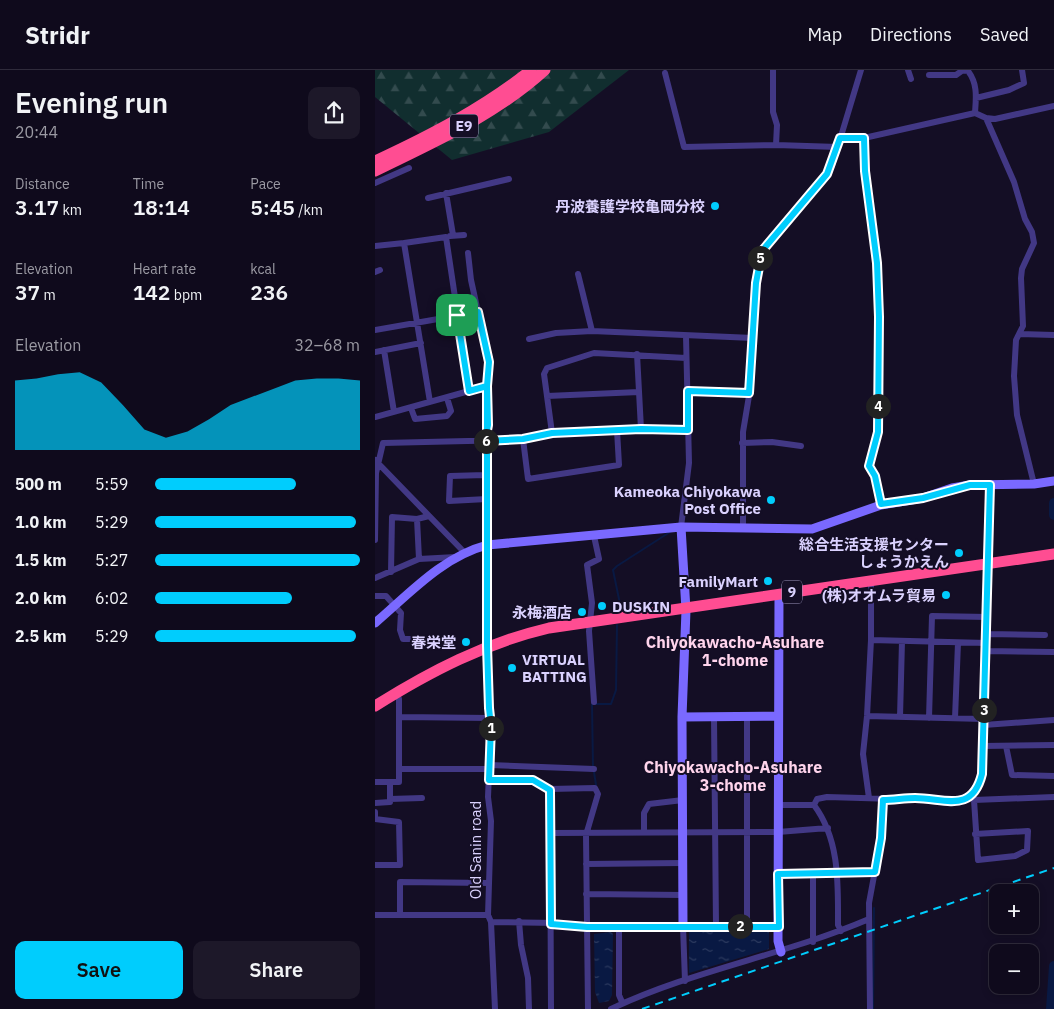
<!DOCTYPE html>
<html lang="en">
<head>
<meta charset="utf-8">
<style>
	body { margin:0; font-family:"IBM Plex Sans","Noto Sans JP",sans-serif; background:#1d1829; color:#f1f3f6; height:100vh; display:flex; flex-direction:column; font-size:19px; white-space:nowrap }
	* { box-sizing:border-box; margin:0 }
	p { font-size:16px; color:#9b9aa3 }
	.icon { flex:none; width:28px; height:28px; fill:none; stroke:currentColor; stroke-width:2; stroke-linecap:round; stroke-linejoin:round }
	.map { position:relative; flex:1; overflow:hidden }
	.details { display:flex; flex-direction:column; background:#0f0a1c; width:375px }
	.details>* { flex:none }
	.fabs { position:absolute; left:614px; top:814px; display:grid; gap:10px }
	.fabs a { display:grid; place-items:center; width:50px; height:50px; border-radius:10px; background:#0f0a1c; box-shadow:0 2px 8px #0003,0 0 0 1px #2f2b3b; font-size:25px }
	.pin { position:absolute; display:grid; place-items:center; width:42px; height:42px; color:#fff; margin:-21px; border-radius:10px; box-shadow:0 2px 8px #0006 }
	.km { position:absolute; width:25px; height:25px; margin:-12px; border-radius:50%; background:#222; color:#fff; font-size:14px; line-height:25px; text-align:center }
	.round { display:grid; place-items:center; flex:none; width:52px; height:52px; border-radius:10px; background:#1d1829 }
	.overview { display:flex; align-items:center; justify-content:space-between; height:85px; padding:0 15px }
	h1 { font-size:28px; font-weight:600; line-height:38px }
	.metrics { display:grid; grid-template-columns:repeat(3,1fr); gap:8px; height:85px; padding:5px 15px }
	.metrics div { display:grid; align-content:center }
	.metrics b { font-size:21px; font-weight:600 }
	.metrics small { font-size:14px; font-weight:400 }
	.metrics p { font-size:14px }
	.chart { height:140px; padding:10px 15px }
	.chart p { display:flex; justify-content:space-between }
	.chart svg { width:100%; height:90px; margin-top:5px; fill:#00cdfd; opacity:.7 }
	.cta { display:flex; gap:10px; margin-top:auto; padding:10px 15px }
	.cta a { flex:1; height:58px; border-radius:10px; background:#00cdfd; color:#111; font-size:20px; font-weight:600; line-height:58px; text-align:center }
	.cta a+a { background:#1d1829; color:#f1f3f6 }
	ul { padding:0 15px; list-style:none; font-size:16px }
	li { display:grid; grid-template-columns:80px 60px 1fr; align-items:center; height:38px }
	li i { height:12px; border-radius:6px; background:#00cdfd }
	header { display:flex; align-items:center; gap:30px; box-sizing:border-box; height:70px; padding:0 25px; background:#0f0a1c; border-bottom:1px solid #2f2b3b }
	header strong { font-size:24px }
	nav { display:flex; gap:28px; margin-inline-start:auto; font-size:18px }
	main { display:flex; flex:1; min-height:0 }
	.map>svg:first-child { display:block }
	.forest { fill:url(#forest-firs) }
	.water { fill:url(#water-ripples) }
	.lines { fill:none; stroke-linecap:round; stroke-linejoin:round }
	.stream { stroke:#091943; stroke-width:2 }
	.river { stroke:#091943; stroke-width:10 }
	.street { stroke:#423885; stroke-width:6 }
	.secondary { stroke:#7a69ff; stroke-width:9 }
	.highway { stroke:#ff4d92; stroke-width:11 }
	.rail { stroke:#00cdfd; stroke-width:2; stroke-dasharray:8 6; stroke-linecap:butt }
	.route-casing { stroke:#fff; stroke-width:10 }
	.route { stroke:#00cdfd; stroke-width:6 }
	.poi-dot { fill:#00cdfd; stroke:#140e25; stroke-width:2 }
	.labels { text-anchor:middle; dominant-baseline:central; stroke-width:4; stroke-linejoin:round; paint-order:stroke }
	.shield { fill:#140e25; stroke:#9f97be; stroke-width:1 }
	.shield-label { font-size:14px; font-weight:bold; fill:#dbd2ff }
	.poi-label { font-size:15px; font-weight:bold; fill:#dbd2ff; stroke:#140e25; text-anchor:end }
	.street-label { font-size:15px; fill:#dbd2ff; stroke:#140e25 }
	.neighbourhood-label { font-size:16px; font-weight:bold; fill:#ffd4ec; stroke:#140e25 }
</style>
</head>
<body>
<header>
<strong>Stridr</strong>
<nav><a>Map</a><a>Directions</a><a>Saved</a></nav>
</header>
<main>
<section class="details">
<div class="overview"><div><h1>Evening run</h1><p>20:44</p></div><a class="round"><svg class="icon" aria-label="share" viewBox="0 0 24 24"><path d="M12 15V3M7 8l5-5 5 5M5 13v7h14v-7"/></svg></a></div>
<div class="metrics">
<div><p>Distance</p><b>3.17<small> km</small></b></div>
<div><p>Time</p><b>18:14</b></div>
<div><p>Pace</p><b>5:45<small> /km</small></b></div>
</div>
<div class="metrics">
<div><p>Elevation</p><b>37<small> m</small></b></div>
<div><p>Heart rate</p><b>142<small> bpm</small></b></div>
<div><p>kcal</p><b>236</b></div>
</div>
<div class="chart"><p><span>Elevation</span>32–68 m</p>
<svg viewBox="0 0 160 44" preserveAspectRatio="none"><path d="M0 44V10L10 9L20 7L30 6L40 11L50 22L60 34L70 38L80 35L90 29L100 22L110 18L120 14L130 10L140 9L150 9L160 10V44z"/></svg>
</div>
<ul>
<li><b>500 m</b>5:59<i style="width:69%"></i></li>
<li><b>1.0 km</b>5:29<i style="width:98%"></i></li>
<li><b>1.5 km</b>5:27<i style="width:100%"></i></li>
<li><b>2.0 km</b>6:02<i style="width:67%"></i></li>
<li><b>2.5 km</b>5:29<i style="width:98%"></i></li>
</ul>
<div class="cta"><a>Save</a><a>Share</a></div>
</section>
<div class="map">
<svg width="679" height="939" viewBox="0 0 679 939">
	<defs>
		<pattern id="forest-firs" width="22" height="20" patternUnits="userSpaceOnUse" patternTransform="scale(1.25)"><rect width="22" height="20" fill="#112e2f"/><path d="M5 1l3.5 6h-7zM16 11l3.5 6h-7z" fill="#334b4e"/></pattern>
		<pattern id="water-ripples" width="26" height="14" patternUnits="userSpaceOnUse" patternTransform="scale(1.25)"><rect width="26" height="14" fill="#091943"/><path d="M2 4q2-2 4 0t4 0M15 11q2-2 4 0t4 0" fill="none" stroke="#2c3a5f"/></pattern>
	</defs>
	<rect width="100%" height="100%" fill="#140e25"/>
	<path class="forest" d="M0 0H254L174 62 77 90 0 27Z"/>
	<path class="water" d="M236 862 238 864 237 925 234 931 224 933 220 922 219 864Z
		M314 862H394V879L314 903Z"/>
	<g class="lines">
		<path class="stream" d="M244 543 245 534 238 500 242 496 295 462
			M218 696 217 634H236L241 620 242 555
			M219 702 221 715
			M498 939 499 838"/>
		<path class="river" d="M679 433V445
			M676 939 679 896"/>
		<path class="street" d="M398 0V42L402 55 401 75
			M533 0 536 9
			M588 0 593 1C603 14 601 28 600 43
			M290 3 309 77 401 75 463 77
			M554 5H581L588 0
			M601 28 634 20 649 13 647 0
			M611 48 639 112 650 149 657 162 659 173 647 199 646 208 648 256 641 270 639 306 642 345 659 414
			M465 68H489L600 43 611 48 620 49 679 36
			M489 68 490 101 502 193 504 247 503 362 494 396 500 406 506 435
			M0 113 34 98
			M71 123 78 165
			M53 128 134 109
			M75 166 89 165
			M0 176 29 173
			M93 183 96 210 114 292 110 405 113 439 114 637 116 656 113 727 116 751 113 845 116 852 120 939
			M0 202 5 200
			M203 204 217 261
			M0 260 103 242
			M645 264 679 265
			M154 269 181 263 217 261 378 268
			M9 280 19 342
			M0 282 46 273
			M262 284 266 359
			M94 321 112 316
			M313 321 374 323
			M172 326 264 322
			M36 338 40 349 72 346 76 341 72 328
			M0 347 94 321 71 167 29 173 55 332
			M177 363 169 304 172 298 219 283 311 288
			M148 369 153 409 244 395 242 360
			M367 373 397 372 426 376
			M0 390 90 483
			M110 405 75 406 74 431 112 429
			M306 457 314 393 311 266
			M368 457V362L376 314 381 213 385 189 392 174 452 105 457 96 486 0
			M0 470 1 403 8 373 137 370 177 363 266 359H313
			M44 489 81 487
			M16 502 17 447 42 449
			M0 508 44 489 42 449 54 446
			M0 526H11L26 543 25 560 28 569H70
			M612 564 670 565
			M496 570 612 573
			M611 581 679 582
			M21 622 24 629V699H114
			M219 632 214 561 217 533 212 495 224 489 219 466
			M372 646V856
			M492 646 609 649
			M25 647 115 648
			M339 647 341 856
			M525 647 527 571
			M554 648 557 546 613 547
			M580 648 583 573
			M609 655 679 650
			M608 676 679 675
			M631 676 637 705 679 706
			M114 695 219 699
			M114 709 158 710 175 719 220 718 223 724 211 765 213 939
			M0 712H24V699
			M175 719 176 939
			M596 726 599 730 603 790 640 786 652 780 653 761 600 764
			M494 728 488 684 492 646 496 570V511
			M15 729 47 728
			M599 730 679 727
			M0 733 15 732V712
			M403 735H439C465 770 463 814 463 855L466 861
			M439 735 442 729 452 727 587 731C600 727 604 716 607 704L615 415
			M0 742V749
			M0 749 24 752 25 795H0
			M269 761V743L274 734 308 730
			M176 763 403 762 453 758
			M211 794 308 793
			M403 804 500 802
			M438 804V872
			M211 824 308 825
			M0 845H113
			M25 845V812L114 813
			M144 851 146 875 153 908 154 939
			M116 852 182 853 212 857H404
			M308 856 310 911
			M244 857V925L247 932
			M236 939C318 900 410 885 494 849
			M495 939 494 833 506 768 508 730"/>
		<path class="secondary" d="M306 457 311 540 307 647 308 856
			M404 524 403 871 406 882
			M0 553C34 524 67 487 112 475L306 457 437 459 506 435 548 428 577 418 595 415 659 414 679 411
			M307 647 403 646"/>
		<path class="highway" d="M0 91C56 65 108 38 156 0
			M0 101C59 72 121 45 170 0
			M0 636C56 601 110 573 174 558L679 484"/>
		<path class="rail" d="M267 939 679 798"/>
	</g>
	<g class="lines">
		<defs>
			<path id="route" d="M82 245 94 321 112 316V576L114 638 116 656 114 710H158L175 720 176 854 212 857H404L403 804 500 802 506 768 508 730C519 730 529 728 540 728 570 728 597 744 607 704L615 415H595L548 428 506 434 500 406 494 396 503 362 504 247 502 193 490 101 489 68H465L452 104 387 181 381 213 374 323 313 321V360L266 359 177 363 148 369 110 371 113 355 112 316 114 292 103 242 82 245"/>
		</defs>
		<use href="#route" class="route-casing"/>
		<use href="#route" class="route"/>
	</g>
	<g class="poi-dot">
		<circle cx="340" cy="136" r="5"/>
		<circle cx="396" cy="430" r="5"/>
		<circle cx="584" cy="483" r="5"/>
		<circle cx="393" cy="511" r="5"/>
		<circle cx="571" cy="525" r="5"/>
		<circle cx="227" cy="536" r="5"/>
		<circle cx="207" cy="542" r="5"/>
		<circle cx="91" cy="572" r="5"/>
		<circle cx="137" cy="598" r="5"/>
	</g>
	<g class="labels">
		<g class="shield">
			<rect x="75" y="44.5" width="28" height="23" rx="4"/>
			<rect x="407" y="510.5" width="20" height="23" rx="4"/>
		</g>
		<g class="shield-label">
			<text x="89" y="56">E9</text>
			<text x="417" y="522">9</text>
		</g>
		<g class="poi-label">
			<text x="330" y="136">丹波養護学校亀岡分校</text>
			<text x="386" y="421">Kameoka Chiyokawa<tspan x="386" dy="17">Post Office</tspan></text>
			<text x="574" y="474">総合生活支援センター<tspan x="574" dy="17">しょうかえん</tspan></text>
			<text x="383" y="511">FamilyMart</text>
			<text x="561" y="525">(株)オオムラ貿易</text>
			<text x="237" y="536" text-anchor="start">DUSKIN</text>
			<text x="197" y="542">永梅酒店</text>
			<text x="81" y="572">春栄堂</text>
			<text x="147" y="589" text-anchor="start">VIRTUAL<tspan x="147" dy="17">BATTING</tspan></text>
		</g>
		<g class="street-label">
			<text transform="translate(100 780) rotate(-90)">Old Sanin road</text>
		</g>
		<g class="neighbourhood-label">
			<text x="360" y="572">Chiyokawacho-Asuhare<tspan x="360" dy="18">1-chome</tspan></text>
			<text x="358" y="697">Chiyokawacho-Asuhare<tspan x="358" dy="18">3-chome</tspan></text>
		</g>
	</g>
</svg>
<div class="fabs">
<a>+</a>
<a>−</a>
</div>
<div class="pin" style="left:82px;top:245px;background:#1e9e55"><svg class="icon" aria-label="arrive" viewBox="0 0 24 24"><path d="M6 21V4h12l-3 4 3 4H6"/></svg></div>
<b class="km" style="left:116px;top:658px">1</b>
<b class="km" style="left:365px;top:856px">2</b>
<b class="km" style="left:609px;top:640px">3</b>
<b class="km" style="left:503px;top:336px">4</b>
<b class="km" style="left:385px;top:188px">5</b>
<b class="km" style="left:111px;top:371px">6</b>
</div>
</main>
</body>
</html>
